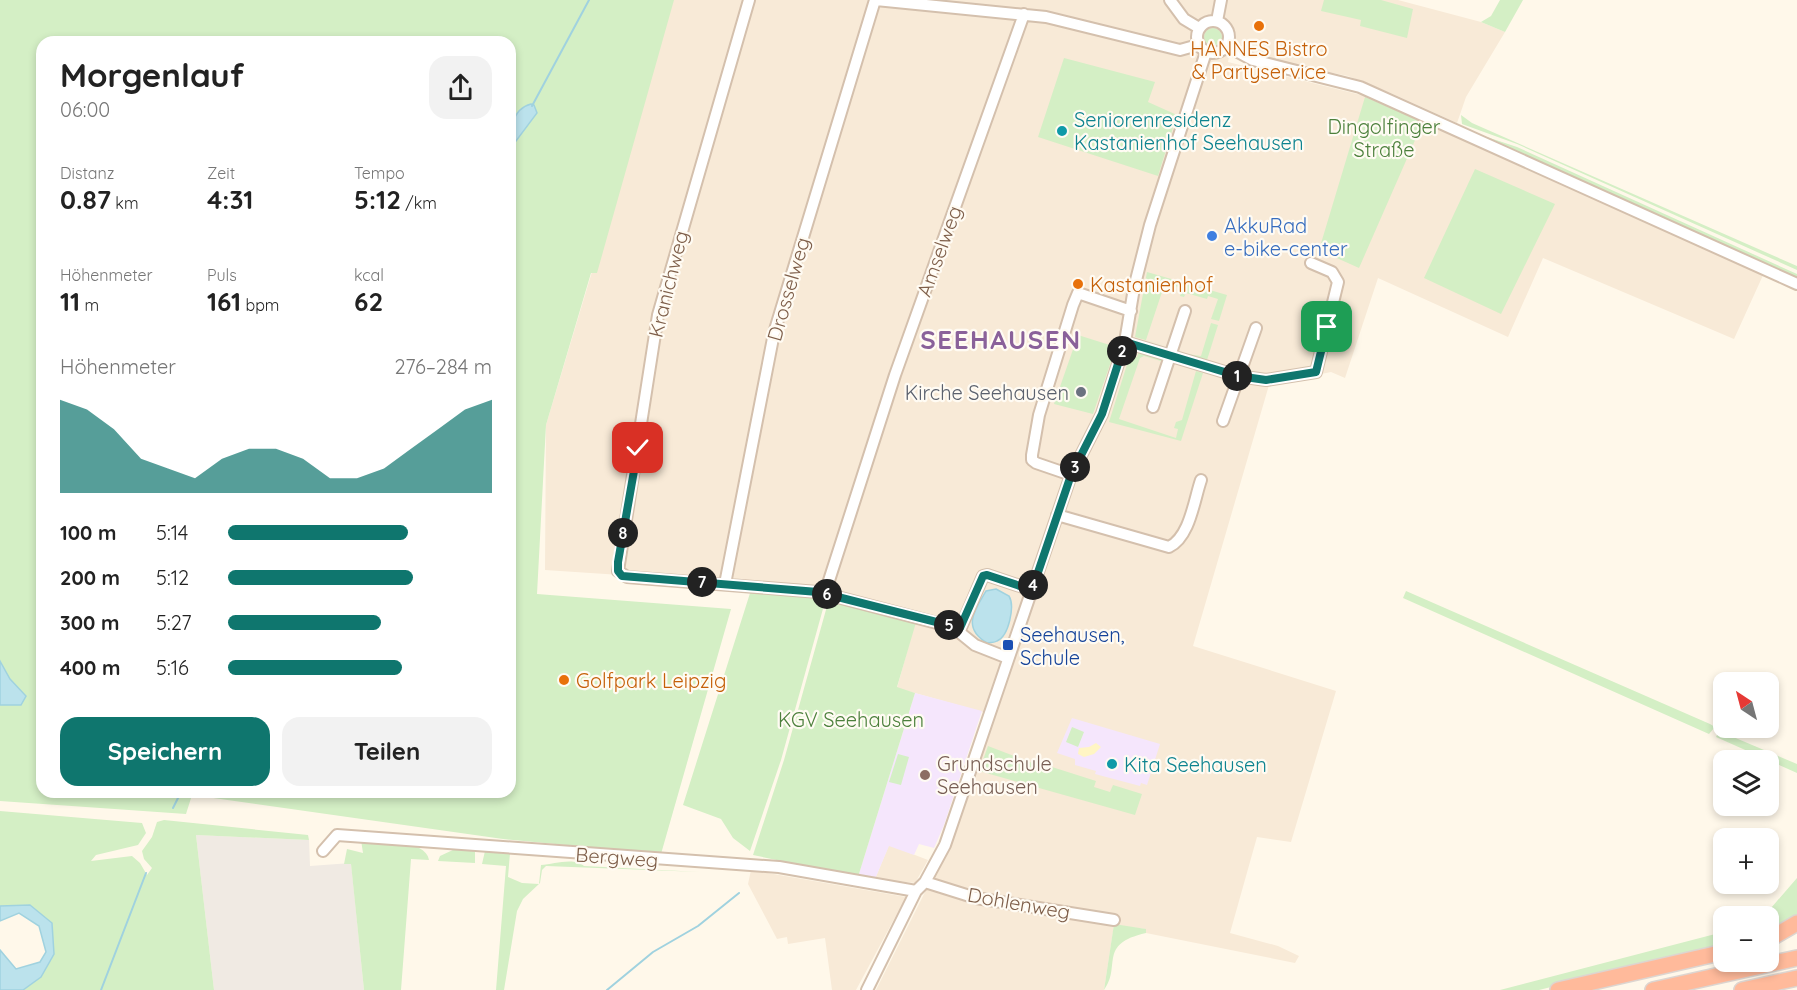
<!DOCTYPE html>
<html lang="de">
<head>
<meta charset="utf-8">
<style>
	body { margin:0; font-family:Quicksand,sans-serif; background:#f2f2f2; color:#222; height:100vh; display:flex; flex-direction:column; font-size:22px; white-space:nowrap }
	* { box-sizing:border-box; margin:0 }
	p { font-size:20px; color:#767676 }
	.icon { flex:none; width:33px; height:33px; fill:none; stroke:currentColor; stroke-width:2; stroke-linecap:round; stroke-linejoin:round }
	.map { position:relative; flex:1; overflow:hidden }
	.sheet { position:absolute; left:36px; top:36px; width:480px; height:762px; display:flex; flex-direction:column; background:#fff; border-radius:18px; box-shadow:0 3px 9px #0003 }
	.sheet>* { flex:none }
	.needle { width:39px; rotate:324deg }
	.tools { position:absolute; left:1713px; top:672px; display:grid; gap:12px }
	.tools a { display:grid; place-items:center; width:66px; height:66px; border-radius:12px; background:#fff; box-shadow:0 3px 9px #0003; font-size:30px }
	.pin { position:absolute; display:grid; place-items:center; width:51px; height:51px; color:#fff; margin:-26px; border-radius:12px; box-shadow:0 3px 9px #0006 }
	.km { position:absolute; width:30px; height:30px; margin:-15px; border-radius:50%; background:#222; color:#fff; font-size:16px; line-height:30px; text-align:center }
	.round { display:grid; place-items:center; flex:none; width:63px; height:63px; border-radius:18px; background:#f2f2f2 }
	.head { display:flex; align-items:center; justify-content:space-between; height:102px; padding:0 24px }
	h1 { font-size:33px; font-weight:800; line-height:45px }
	.stats { display:grid; grid-template-columns:repeat(3,1fr); gap:9px; height:102px; padding:6px 24px }
	.stats div { display:grid; align-content:center }
	.stats b { font-size:26px; font-weight:800 }
	.stats small { font-size:16px; font-weight:400 }
	.stats p { font-size:16px }
	.chart { height:168px; padding:12px 24px }
	.chart p { display:flex; justify-content:space-between }
	.chart svg { width:100%; height:108px; margin-top:6px; fill:#0f766e; opacity:.7 }
	.cta { display:flex; gap:12px; margin-top:auto; padding:12px 24px }
	.cta a { flex:1; height:69px; border-radius:18px; background:#0f766e; color:#fff; font-size:24px; font-weight:800; line-height:69px; text-align:center }
	.cta a+a { background:#f2f2f2; color:#222 }
	ul { padding:0 24px; list-style:none; font-size:20px }
	li { display:grid; grid-template-columns:96px 72px 1fr; align-items:center; height:45px }
	li i { height:15px; border-radius:8px; background:#0f766e }
	.map>svg:first-child { display:block }
	.residential { fill:#f8ead7 }
	.industrial { fill:#f0eae3 }
	.education { fill:#f5e6fc }
	.green { fill:#d4efc5; fill-rule:evenodd }
	.sand { fill:#fff5c4 }
	.water { fill:#bbe2ec; stroke:#a0d2df; stroke-width:1.5 }
	.lines { fill:none; stroke-linecap:round; stroke-linejoin:round }
	.stream { stroke:#a0d2df; stroke-width:2 }
	.minor-casing { stroke:#d4c0ad; stroke-width:14 }
	.highway-casing { stroke:#ddd5d0; stroke-width:18 }
	.minor { stroke:#fff; stroke-width:10 }
	.highway { stroke:#ffba9b; stroke-width:15 }
	.route-casing { stroke:#fff; stroke-width:12 }
	.route { stroke:#0f766e; stroke-width:8 }
	.food-dot { fill:#e8710a; stroke:#fffbf3; stroke-width:2 }
	.culture-dot { fill:#0f9aa8; stroke:#fffbf3; stroke-width:2 }
	.shop-dot { fill:#3f7fe0; stroke:#fffbf3; stroke-width:2 }
	.worship-dot { fill:#6b7280; stroke:#fffbf3; stroke-width:2 }
	.transit-dot { fill:#1a4fb4; stroke:#fffbf3; stroke-width:2 }
	.education-dot { fill:#8d6e63; stroke:#fffbf3; stroke-width:2 }
	.labels { text-anchor:middle; dominant-baseline:central; stroke-width:4.5; stroke-linejoin:round; paint-order:stroke }
	.food-label { font-size:20px; fill:#c56008; stroke:#fffbf3; text-anchor:start }
	.culture-label { font-size:20px; fill:#0d838f; stroke:#fffbf3; text-anchor:start }
	.park-label { font-size:20px; fill:#4c803c; stroke:#fffbf3 }
	.shop-label { font-size:20px; fill:#366cbe; stroke:#fffbf3; text-anchor:start }
	.street-label { font-size:20px; fill:#7e5e49; stroke:#fffbf3 }
	.worship-label { font-size:20px; fill:#5b616d; stroke:#fffbf3; text-anchor:end }
	.transit-label { font-size:20px; fill:#164399; stroke:#fffbf3; text-anchor:start }
	.education-label { font-size:20px; fill:#785e54; stroke:#fffbf3; text-anchor:start }
	.district-label { font-size:26px; font-weight:bold; letter-spacing:1.5px; fill:#8a619a; stroke:#fffbf3 }
</style>
</head>
<body>
<div class="map">
<svg width="1797" height="990" viewBox="0 0 1797 990">
	<rect width="100%" height="100%" fill="#fff8ea"/>
	<path class="residential" d="M653 0H1398L1481 22 1505 32 1466 97 1457 123 1393 94 1348 76 1230 52 1228 62 1365 96 1453 133 1764 273 1734 339 1543 258 1508 337 1378 278 1345 378 1331 372 1269 385 1193 646 1336 691 1291 842 1257 837 1230 933 1278 946 1299 956 1295 963 1146 933 1145 929 1114 925 1104 990H876L950 842 993 715 897 688 918 612 819 588 545 570 546 425 609 215Z
		M889 845 928 860 915 883 875 879Z
		M751 870 906 897 856 990H832L825 938 788 944 787 937 777 939 748 884Z"/>
	<path class="industrial" d="M196 835 309 840 310 866 351 863 364 990H214Z"/>
	<path class="education" d="M915 693 982 711 944 825 934 848 919 844 914 855 889 846 875 879 858 877Z
		M1072 718 1160 744 1147 785 1141 783 1140 786 1095 774 1096 771 1075 765V759L1057 753Z"/>
	<path class="green" d="M0 0H674L597 273H591L546 425 537 594 731 609 661 854 503 839 192 795 186 814 0 801ZM42 42H510V792H42Z
		M1324 0H1381L1413 9 1407 38 1360 26 1361 20 1321 11Z
		M1500 0H1523L1505 32 1481 22 1491 16Z
		M1204 37a9 9 0 1 1 18 0a9 9 0 1 1-18 0Z
		M1064 58 1155 82 1148 102 1177 115 1158 176 1038 137Z
		M1365 97 1423 122 1359 268 1319 250Z
		M1461 115 1472 123 1797 266V270L1517 144 1462 124Z
		M1487 137 1517 147 1797 274V279L1482 138Z
		M1475 169 1555 204 1501 314 1424 278Z
		M1147 272 1227 295 1219 321 1211 319 1218 299 1208 296 1207 299 1186 293 1184 297 1180 296 1182 288 1165 283 1146 340 1169 347 1135 337Z
		M1211 323 1218 325 1207 360 1181 353 1201 356Z
		M1078 335 1116 347 1093 414 1054 404Z
		M1139 351 1162 358 1164 362 1144 356 1140 358 1119 419 1176 438 1178 429 1174 428 1176 422 1182 420 1196 371 1203 373 1181 441 1109 422 1130 355 1137 357Z
		M751 590 826 598 781 760 750 851 733 838 721 819 683 805Z
		M1406 591 1710 724 1715 727 1709 734 1403 598Z
		M829 599 917 619 897 687 915 693 858 877 753 855 784 760Z
		M1072 727 1084 732 1078 747 1066 742Z
		M1719 731 1797 764V773L1716 737Z
		M988 746 1048 769 1052 767 1096 781 1094 787 1110 792 1113 785 1142 794 1135 815 979 771Z
		M898 754 909 757 901 785 889 782Z
		M0 811 142 823 146 833 138 845 96 855 91 861 132 856 140 863 147 875 152 868 144 859 142 851 152 837 157 822 164 820 308 835 309 840 196 835 214 990H23L41 977 54 954 30 905 0 906Z
		M361 840C379 842 426 839 429 860L411 859 401 990H364L351 864H344L347 849 363 853Z
		M455 849 475 851V863L438 861 440 856Z
		M485 851 510 853 508 877 522 883 539 884 541 865C554 864 574 857 584 866L700 872 546 866 542 870 540 883 523 899 517 911 504 990H496L506 866 482 864Z
		M1797 878V917L1769 932 1768 916H1760L1771 908Z
		M1114 924 1146 929V933C1097 944 1122 966 1104 990Z
		M1723 932V944L1539 990H1500Z"/>
	<path class="sand" d="M1096 743 1101 747 1094 754 1084 757 1078 754 1079 748 1089 747Z"/>
	<path class="water" d="M531 104 534 105 537 113 510 149C510 132 511 109 531 104Z
		M996 589 1009 596C1015 606 1009 636 997 641 994 643 991 642 987 643 962 628 974 611 986 591Z
		M0 661 10 679 26 696 21 705H0Z
		M30 905 52 923 54 954 41 977 23 990H0V950L16 969 40 962 46 952 39 926 19 913 0 921V906Z"/>
	<g class="lines">
		<path class="stream" d="M532 106 589 0
			M173 808 181 792
			M101 990 146 873
			M607 990 653 952 698 926 739 893"/>
		<defs>
			<path id="minor" d="M749 0 658 315 618 571 627 577 818 592 960 629
				M876 0 1046 17 1180 50 1198 45
				M1170 0 1184 19 1199 28
				M1197 37a16 16 0 1 1 32 0a16 16 0 1 1-32 0Z
				M1217 21 1221 0
				M1227 46 1253 60 1360 87 1797 284
				M1125 342 1238 376 1266 380 1316 372 1338 282 1332 272 1311 263
				M1153 407 1185 311
				M1223 421 1256 328
				M1071 475 1036 463 1032 460V455L1039 415 1073 305 1078 293 1131 311
				M1057 515 1169 547C1190 537 1194 500 1201 480
				M725 584 774 333 875 0
				M825 593 895 375 1024 14
				M1008 658 975 645 959 632 983 576 987 575 1032 590
				M323 851 337 835 779 867 916 891
				M925 882 976 898 1114 920
				M867 990 916 891 925 882 945 845 1071 475 1102 414 1125 342 1134 288 1150 225 1206 52"/>
			<path id="highway" d="M1768 940 1797 923
				M1558 990 1724 952
				M1653 990 1797 958
				M1742 990 1797 978"/>
		</defs>
		<use href="#minor" class="minor-casing"/>
		<use href="#highway" class="highway-casing"/>
		<use href="#minor" class="minor"/>
		<use href="#highway" class="highway"/>
	</g>
	<g class="lines">
		<defs>
			<path id="route" d="M638 448 618 562V571L622 576 818 592 960 628 983 576 987 575 1032 590 1071 475 1102 414 1125 342 1238 376 1266 380 1316 372 1327 327"/>
		</defs>
		<use href="#route" class="route-casing"/>
		<use href="#route" class="route"/>
	</g>
	<g class="food-dot">
		<circle cx="1259" cy="26" r="6"/>
		<circle cx="1078" cy="284" r="6"/>
		<circle cx="564" cy="680" r="6"/>
	</g>
	<g class="culture-dot">
		<circle cx="1062" cy="131" r="6"/>
		<circle cx="1112" cy="764" r="6"/>
	</g>
	<circle class="shop-dot" cx="1212" cy="236" r="6"/>
	<circle class="worship-dot" cx="1081" cy="392" r="6"/>
	<rect class="transit-dot" x="1002" y="639" width="12" height="12" rx="3"/>
	<circle class="education-dot" cx="925" cy="775" r="6"/>
	<g class="labels">
		<g class="food-label">
			<text x="1259" y="48" text-anchor="middle">HANNES Bistro<tspan x="1259" dy="23">&amp; Partyservice</tspan></text>
			<text x="1090" y="284">Kastanienhof</text>
			<text x="576" y="680">Golfpark Leipzig</text>
		</g>
		<g class="culture-label">
			<text x="1074" y="119">Seniorenresidenz<tspan x="1074" dy="23">Kastanienhof Seehausen</tspan></text>
			<text x="1124" y="764">Kita Seehausen</text>
		</g>
		<g class="park-label">
			<text x="1384" y="126">Dingolfinger<tspan x="1384" dy="23">Straße</tspan></text>
			<text x="851" y="719">KGV Seehausen</text>
		</g>
		<g class="shop-label">
			<text x="1224" y="225">AkkuRad<tspan x="1224" dy="23">e-bike-center</tspan></text>
		</g>
		<g class="street-label">
			<text transform="translate(939 251) rotate(-70)">Amselweg</text>
			<text transform="translate(668 284) rotate(-76)">Kranichweg</text>
			<text transform="translate(788 289) rotate(-74)">Drosselweg</text>
			<text transform="translate(617 857) rotate(4)">Bergweg</text>
			<text transform="translate(1019 903) rotate(10)">Dohlenweg</text>
		</g>
		<g class="worship-label">
			<text x="1069" y="392">Kirche Seehausen</text>
		</g>
		<g class="transit-label">
			<text x="1020" y="634">Seehausen,<tspan x="1020" dy="23">Schule</tspan></text>
		</g>
		<g class="education-label">
			<text x="937" y="763">Grundschule<tspan x="937" dy="23">Seehausen</tspan></text>
		</g>
		<g class="district-label">
			<text x="1001" y="339">SEEHAUSEN</text>
		</g>
	</g>
</svg>
<div class="tools">
<a><svg class="needle" viewBox="-14 -14 28 28"><path d="M0-13l5 13h-10z" fill="#e53935"/><path d="M0 13l5-13h-10z" fill="#767676"/></svg></a>
<a><svg class="icon" aria-label="layers" viewBox="0 0 24 24"><path d="M12 4l9 5-9 5-9-5zM3 14l9 5 9-5"/></svg></a>
<a>+</a>
<a>−</a>
</div>
<div class="pin" style="left:1327px;top:327px;background:#1e9e55"><svg class="icon" aria-label="arrive" viewBox="0 0 24 24"><path d="M6 21V4h12l-3 4 3 4H6"/></svg></div>
<div class="pin" style="left:638px;top:448px;background:#d93025"><svg class="icon" aria-label="check" viewBox="0 0 24 24"><path d="M5 12l5 5 9-10"/></svg></div>
<b class="km" style="left:1237px;top:376px">1</b>
<b class="km" style="left:1122px;top:351px">2</b>
<b class="km" style="left:1075px;top:467px">3</b>
<b class="km" style="left:1033px;top:585px">4</b>
<b class="km" style="left:949px;top:625px">5</b>
<b class="km" style="left:827px;top:594px">6</b>
<b class="km" style="left:702px;top:582px">7</b>
<b class="km" style="left:623px;top:533px">8</b>
<section class="sheet">
<div class="head"><div><h1>Morgenlauf</h1><p>06:00</p></div><a class="round"><svg class="icon" aria-label="share" viewBox="0 0 24 24"><path d="M12 15V3M7 8l5-5 5 5M5 13v7h14v-7"/></svg></a></div>
<div class="stats">
<div><p>Distanz</p><b>0.87<small> km</small></b></div>
<div><p>Zeit</p><b>4:31</b></div>
<div><p>Tempo</p><b>5:12<small> /km</small></b></div>
</div>
<div class="stats">
<div><p>Höhenmeter</p><b>11<small> m</small></b></div>
<div><p>Puls</p><b>161<small> bpm</small></b></div>
<div><p>kcal</p><b>62</b></div>
</div>
<div class="chart"><p><span>Höhenmeter</span>276–284 m</p>
<svg viewBox="0 0 160 44" preserveAspectRatio="none"><path d="M0 44V6L10 10L20 18L30 30L40 34L50 38L60 30L70 26L80 26L90 30L100 38L110 38L120 34L130 26L140 18L150 10L160 6V44z"/></svg>
</div>
<ul>
<li><b>100 m</b>5:14<i style="width:68%"></i></li>
<li><b>200 m</b>5:12<i style="width:70%"></i></li>
<li><b>300 m</b>5:27<i style="width:58%"></i></li>
<li><b>400 m</b>5:16<i style="width:66%"></i></li>
</ul>
<div class="cta"><a>Speichern</a><a>Teilen</a></div>
</section>
</div>
</body>
</html>
